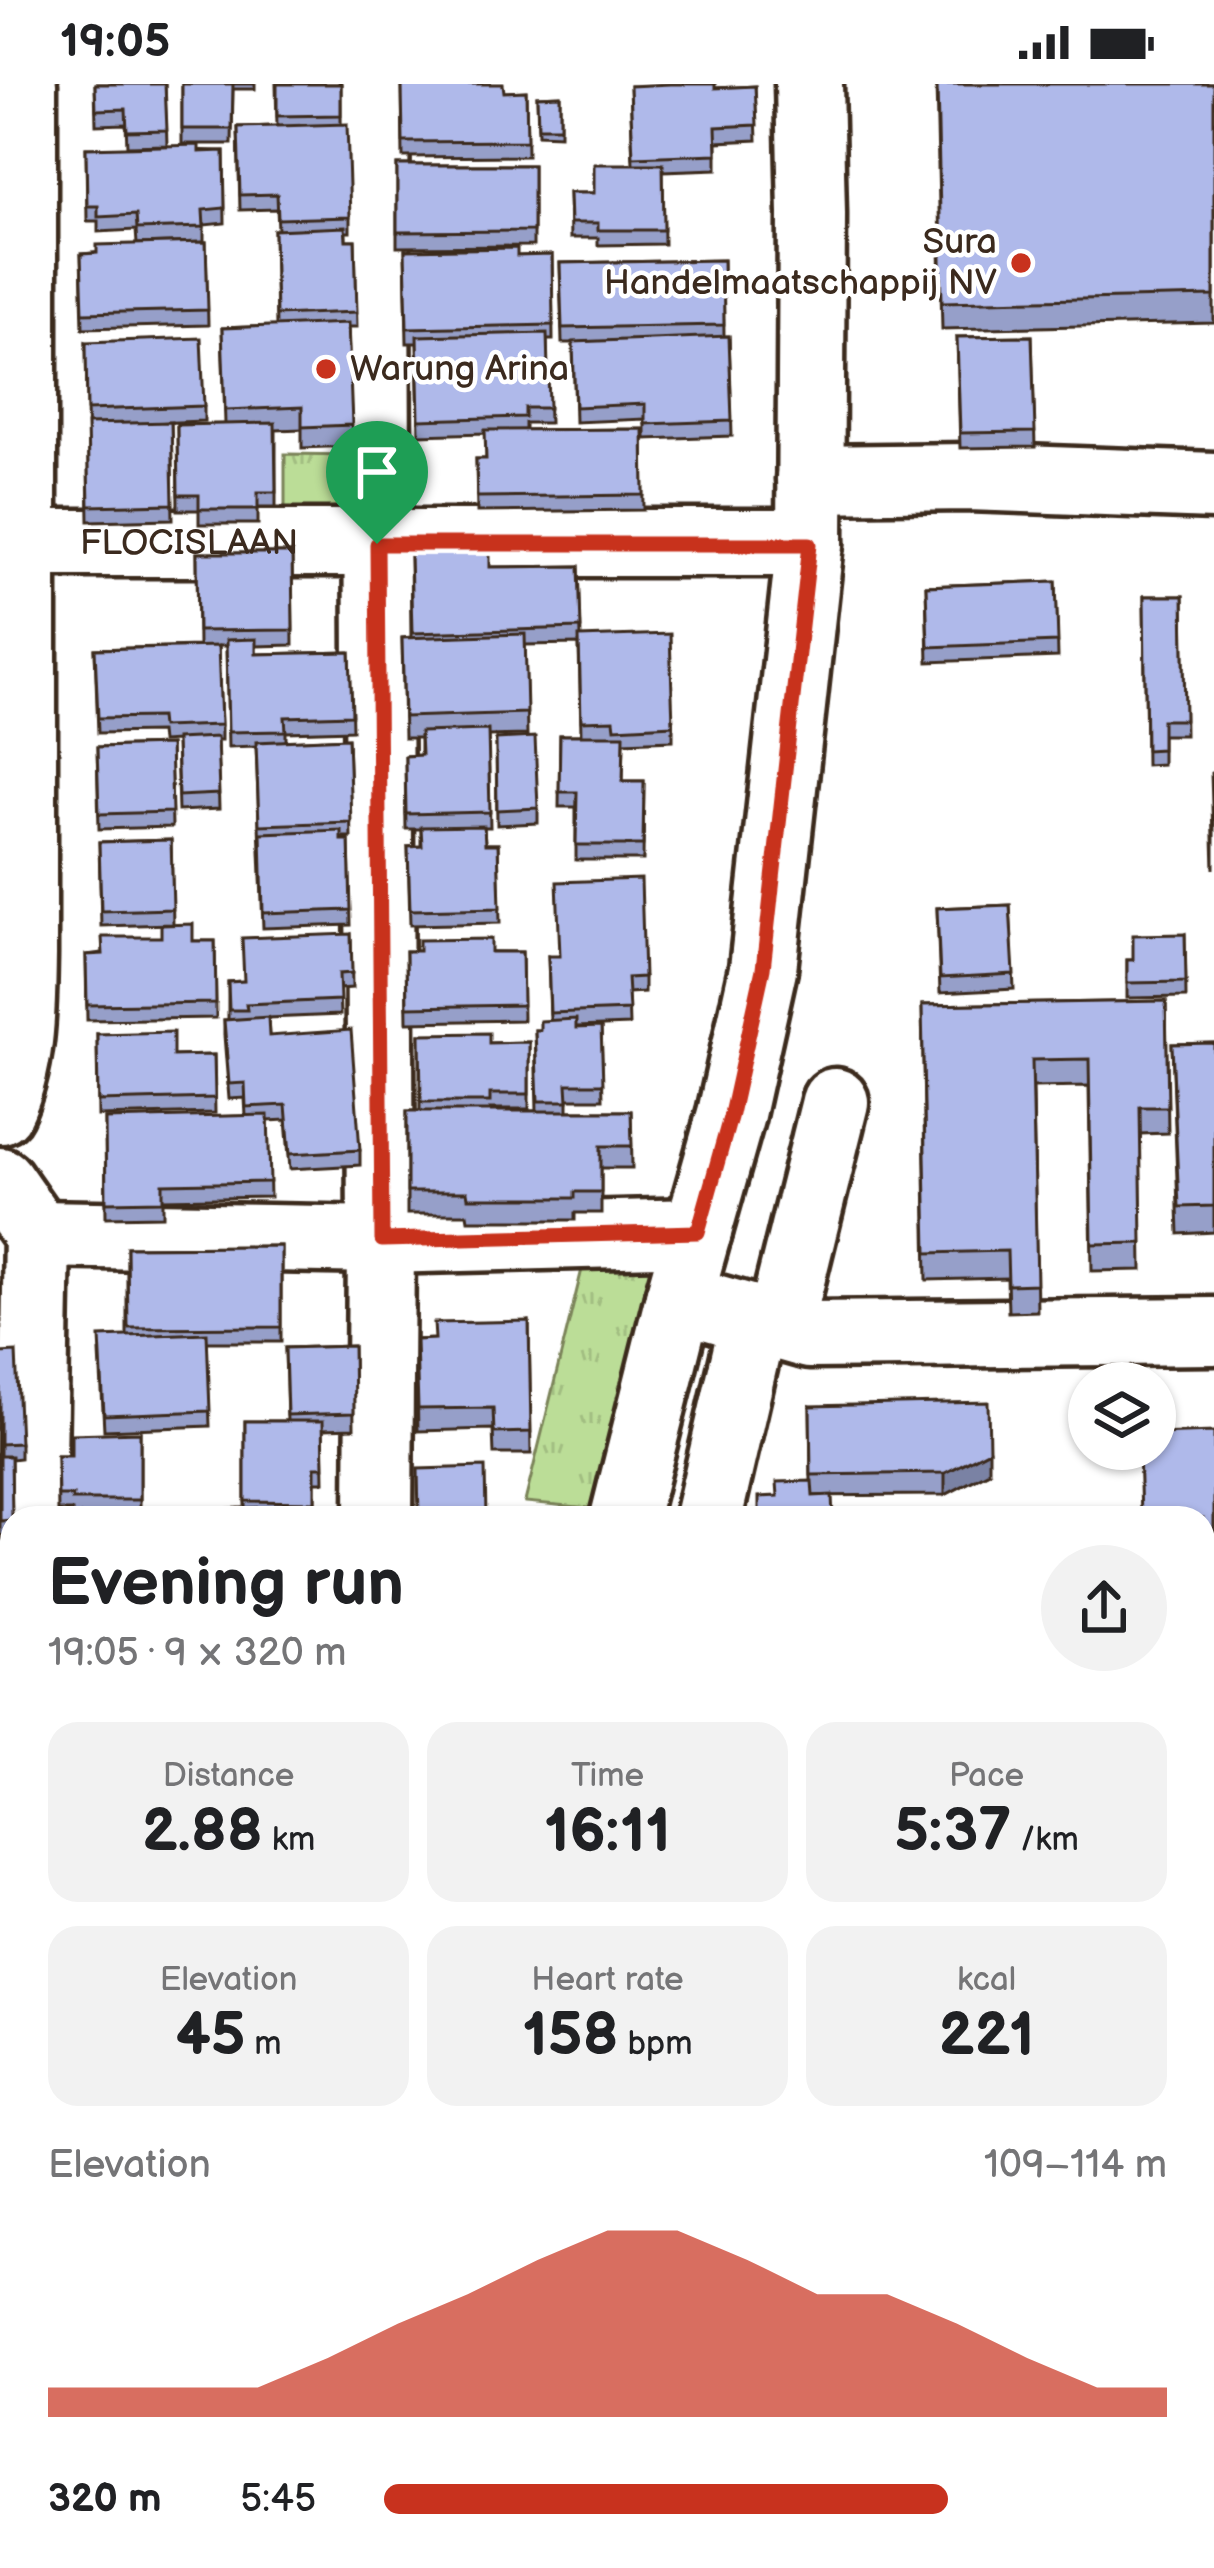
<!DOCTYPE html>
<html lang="en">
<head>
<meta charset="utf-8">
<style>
	body { margin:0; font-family:"Balsamiq Sans",sans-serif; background:#f2f2f2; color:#202124; height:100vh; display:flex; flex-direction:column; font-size:45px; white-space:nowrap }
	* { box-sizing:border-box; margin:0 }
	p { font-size:39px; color:#757577 }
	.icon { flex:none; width:66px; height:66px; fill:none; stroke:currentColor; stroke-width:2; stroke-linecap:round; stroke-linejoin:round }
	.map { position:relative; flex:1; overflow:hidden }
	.sheet { position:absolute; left:0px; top:1422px; width:1215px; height:1062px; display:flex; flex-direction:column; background:#fff; border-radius:36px 36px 0 0; box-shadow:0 3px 9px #0004 }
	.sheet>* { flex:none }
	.tools { position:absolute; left:1068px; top:1278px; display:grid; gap:24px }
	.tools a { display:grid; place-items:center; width:108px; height:108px; border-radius:50%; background:#fff; box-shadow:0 3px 9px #0004; font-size:60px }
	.pin { position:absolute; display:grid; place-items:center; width:102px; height:102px; color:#fff; margin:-123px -51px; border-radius:50% 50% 50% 0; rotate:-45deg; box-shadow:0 0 12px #0007 }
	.pin .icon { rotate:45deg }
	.round { display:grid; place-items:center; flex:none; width:126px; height:126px; border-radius:63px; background:#f2f2f2 }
	.headline { display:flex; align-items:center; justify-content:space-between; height:204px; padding:0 48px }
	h1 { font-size:66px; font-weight:700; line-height:90px }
	.stats { display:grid; grid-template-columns:repeat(3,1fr); gap:18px; height:204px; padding:12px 48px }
	.stats div { display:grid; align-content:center; border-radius:30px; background:#f2f2f2; text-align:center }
	.stats b { font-size:60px; font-weight:700 }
	.stats small { font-size:33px; font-weight:400 }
	.stats p { font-size:33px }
	.chart { height:336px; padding:24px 48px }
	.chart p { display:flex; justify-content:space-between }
	.chart svg { width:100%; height:216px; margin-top:12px; fill:#c8321e; opacity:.7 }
	ul { padding:0 48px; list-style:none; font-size:39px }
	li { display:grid; grid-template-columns:192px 144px 1fr; align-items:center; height:90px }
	li i { height:30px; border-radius:15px; background:#c8321e }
	.status { display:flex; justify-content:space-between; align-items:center; height:84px; padding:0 60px; background:#fff; direction:ltr }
	.status svg { height:33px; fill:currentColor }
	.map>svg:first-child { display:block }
	.grass { fill:url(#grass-tufts); stroke:#7b845a; stroke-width:3 }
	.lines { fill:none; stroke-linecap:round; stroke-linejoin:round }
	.minor-casing { stroke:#3b2a1e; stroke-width:75 }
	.minor { stroke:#fff; stroke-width:66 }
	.wall { fill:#969fc9; stroke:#3b2a1e; stroke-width:3 }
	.shaded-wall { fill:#7a82a4; stroke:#3b2a1e; stroke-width:3 }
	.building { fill:#afb9ea; stroke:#3b2a1e; stroke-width:3 }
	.route-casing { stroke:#fff; stroke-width:24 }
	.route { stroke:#c8321e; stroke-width:15 }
	.poi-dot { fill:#c8321e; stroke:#fff; stroke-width:4.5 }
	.labels { text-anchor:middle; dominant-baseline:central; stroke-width:9; stroke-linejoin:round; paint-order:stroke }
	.poi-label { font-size:36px; fill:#3b2a1e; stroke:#fff; text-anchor:end }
	.street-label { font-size:36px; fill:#3b2a1e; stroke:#fff }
</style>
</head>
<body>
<div class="status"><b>19:05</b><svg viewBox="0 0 49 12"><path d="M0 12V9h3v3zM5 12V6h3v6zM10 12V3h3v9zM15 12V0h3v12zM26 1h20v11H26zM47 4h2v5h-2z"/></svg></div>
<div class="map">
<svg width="1214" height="2484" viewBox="0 0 1214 2484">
	<defs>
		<pattern id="grass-tufts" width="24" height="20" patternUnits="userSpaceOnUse" patternTransform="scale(3)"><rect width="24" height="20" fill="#bbdd97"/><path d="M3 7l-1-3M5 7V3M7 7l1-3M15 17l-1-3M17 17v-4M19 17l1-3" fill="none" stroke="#a2be82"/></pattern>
	</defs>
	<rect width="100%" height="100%" fill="#fff"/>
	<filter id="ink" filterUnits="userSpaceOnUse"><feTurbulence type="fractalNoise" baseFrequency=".00833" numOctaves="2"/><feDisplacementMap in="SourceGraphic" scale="24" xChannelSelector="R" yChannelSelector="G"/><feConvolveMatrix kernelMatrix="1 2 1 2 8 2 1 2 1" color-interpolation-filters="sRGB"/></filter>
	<g filter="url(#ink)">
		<path class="grass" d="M285 370 357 371 358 443 285 442Z
			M586 1169 660 1179 600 1425 525 1418Z"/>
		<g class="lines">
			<defs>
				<g id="minor">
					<path d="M375 0 381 1156 379 1434"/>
					<path d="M810 395 969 393 1214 402"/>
					<path id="s1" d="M0 459H810"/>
					<path d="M0 1026C23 978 22 923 23 871V0"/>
					<path d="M0 1097 37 1150 32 1434"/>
					<path d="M37 1150 381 1156 698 1148"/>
					<path d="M679 1214 809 1251 1214 1247"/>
					<path d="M780 1241 835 1018"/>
					<path d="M624 1434 679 1214 731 1030 763 885 810 459 812 130 809 0"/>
					<path d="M708 1434 754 1235"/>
					<path d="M0 1709 12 1711"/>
					<path d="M1203 2073 1214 2075"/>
					<path d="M0 2153 12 2156"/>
					<path d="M1203 2242 1214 2245"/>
					<path d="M358 2484 361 2472"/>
					<path d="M710 2484 713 2472"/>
					<path d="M962 2484 965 2472"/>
				</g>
			</defs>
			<use href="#minor" class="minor-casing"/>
			<use href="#minor" class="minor"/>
		</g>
		<path class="wall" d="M95 0H165L167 61 127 62 126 40 96 41Z
			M182 0H255V5H233L232 60H182Z
			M276 0H341V40L350 133V148H346V156H355L357 243H348L352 362 302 364V345L276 346V423H258V440H199V426H178L177 341 225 340 222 244 276 242 274 146H278L277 125 240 126 238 43 277 42Z
			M402 0 504 8 526 7 527 72 403 73Z
			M936 0H1214V239L942 245Z
			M630 2 715 4 755 2 757 56 717 58V85L663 87 664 160 598 161V154H570L569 109H594L633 80Z
			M560 11V51L538 50 537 12Z
			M86 64 224 67 225 139 204 141V158L137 160 136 146 98 148V137H87Z
			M397 81H533V162L397 163Z
			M206 158 208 241 83 244 81 170Z
			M405 166 517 172 552 171 553 256H547L549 339H525V346L643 345 644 426 477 428 476 375H486V349L419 351 417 259H407Z
			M723 176 724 252H729L732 352 645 355V335L575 338 573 259H562L560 179Z
			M1032 252 1035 363 960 364 957 253Z
			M86 258 204 322V337L151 339 171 338 173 435 89 437Z
			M410 468 490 483 579 482 581 553 673 641V656L624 658 623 697H644L643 776H576V723H559L560 651H581L579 560 525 561 527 651 488 652 490 743H484L485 760H498L500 839 410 841 408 763 421 762V745H406L405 672 420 671V654H404L402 554 411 553Z
			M197 469H292L293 561 256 562V570L350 568 352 646 286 648V657L348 654 351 753H341V756H349L351 841 263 844 256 662 228 663 226 562H218L221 641V656H217L219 725 178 727 176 657 161 658 160 648 98 649 95 565 198 562Z
			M1056 497 1058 573 928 578 926 502Z
			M1144 512H1183L1185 651H1162V680L1146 681Z
			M496 655 538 724V739L497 741Z
			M170 661 172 743 99 745 97 663Z
			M171 756 173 840 101 842 99 758Z
			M1010 821 1014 905 940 909 937 824Z
			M351 850 352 904 339 905 340 931 268 934 269 952 360 1066V1081L290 1085 286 1036 268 1037 270 1113 163 1115V1132L106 1133 105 1035 246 1032 245 1014 229 1015 224 951V936H228V898L243 897Z
			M1185 850 1186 913 1127 914V876H1133Z
			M193 857H215L216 934 87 936 86 871Z
			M406 867 522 868 523 936 407 938Z
			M548 872 644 893V908L628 909 629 941 576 943H601L603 1015H568V1027H631L632 1084H601V1129H575V1136H468L467 1130H407V1027H420V950L489 959 529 958V1025H490V1027H537L535 946H540L550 936Z
			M1166 917 1168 1049 1140 1050 1142 1186 1092 1187 1089 1002 1033 1003 1037 1227 1008 1228 1007 1194 927 1196 922 921Z
			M97 950 173 972 214 971 215 1029 98 1032Z
			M1214 959V1148L1179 1150 1172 960Z
			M281 1162V1258H207L210 1342 104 1346 100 1268 127 1252V1163Z
			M529 1237 531 1370H494L493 1345 418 1347 416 1256 434 1255Z
			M353 1262 354 1344 323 1345 324 1398H315V1433L213 1434 245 1424V1337H287L285 1264Z
			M0 1269 20 1359V1374L11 1375 12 1451 0 1452Z
			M810 1322 989 1388 945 1411 777 1412 811 1397Z
			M140 1348V1431H72V1427H58L57 1372H71Z
			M1214 1348V1643H1203V1434Z
			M1203 1745 1214 1747V2026L1203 2024Z
			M12 1795V1876H0V1796Z
			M0 1877H12V1939L0 1940Z
			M0 2185 12 2188V2187V2307L0 2304Z
			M0 2323 12 2326 9 2420 0 2417Z
			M149 2472H228L225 2484H192Z"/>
		<path class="shaded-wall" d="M989 1366V1388L945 1411V1389Z
			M4 2055V2070L0 2083V2068Z
			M644 2472H651L648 2484H641Z"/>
		<path class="building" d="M95 0H165L167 46 127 47 126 25 96 26Z
			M182 0H233L232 45H182Z
			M277 0H341V31L277 32Z
			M402 0H503L504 8 526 7 527 57 403 58Z
			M670 0H715V4L755 2 757 41 716 43 717 70 633 73 630 2Z
			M937 0H1214V212L942 218Z
			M560 11V43H538L537 12Z
			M347 40 350 133 278 135 277 110 240 111 238 43Z
			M199 61V68L224 67 225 124 203 126 204 143 137 145 136 131 98 133V122H87L86 64Z
			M594 80H663L664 146H598V139H570L569 109H594Z
			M397 81H533V147L397 148Z
			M345 143 346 156H355L357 228 276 231 274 146Z
			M206 158 208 226 83 229 81 170 97 169V161Z
			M517 164V172L552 171 553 241 407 244 405 166Z
			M723 176 724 241 562 244 560 179Z
			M348 239 352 341 302 343V323L225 326 222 244Z
			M547 249 549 324H525V333L419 336 417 252Z
			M729 252 732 337 645 340V320L575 323 573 258Z
			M1032 252 1035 348 960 349 957 253Z
			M201 254 204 322 87 326 86 258Z
			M171 338 173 420 89 422 87 340Z
			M275 339 276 408H258V425H199V411H178L177 341Z
			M643 345 644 411 477 413 476 375H486L485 346Z
			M490 467V483L579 482 581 544 412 549 410 468Z
			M197 469H292L293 546 198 547Z
			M1056 497 1058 558 928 563 926 502Z
			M1144 512H1183L1185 636H1162V665L1146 666Z
			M525 550 527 629 404 633 402 554Z
			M670 550 673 641 615 644 614 636 581 637 579 553Z
			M256 555V570L350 568 352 631 285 633 286 647 228 648 226 556Z
			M218 562 221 641 161 643 160 633 98 634 95 565Z
			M488 646 490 728 406 730 405 672 421 671 420 648Z
			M560 651H624L623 697H644L643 761H576L577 708H559Z
			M217 653 219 710 178 712 176 655Z
			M535 653 538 724 497 726 496 655Z
			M348 654 351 738 259 741 256 658Z
			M170 661 172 728 99 730 97 663Z
			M1214 688V785L1211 689Z
			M484 742 485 760H498L500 824 410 826 408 763 422 762 421 743Z
			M341 746V756H349L351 826 263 829 261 749Z
			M171 756 173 825 101 827 99 758Z
			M641 795 644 893 627 894 629 926 550 929 548 872H560L557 798Z
			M1010 821 1014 890 940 894 937 824Z
			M193 840V857H215L216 919 87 921 86 871 103 870 102 853H161V841Z
			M351 850 352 889 339 890 340 916 246 920 247 926H229L228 898 244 897 242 854Z
			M1185 850 1186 898 1127 899V876H1133V851Z
			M491 855V868H522L523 921 407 923 406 867H419V856Z
			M1166 917 1168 1023H1140L1142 1159 1092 1160 1089 975 1032 976 1037 1200 1008 1201 1007 1167 927 1169 922 921Z
			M268 933 269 952 351 946 360 1066 290 1070 286 1021 246 1023 245 999 229 1000 224 936Z
			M576 935V944L601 943 603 1000H567L568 1017H538L535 946H540V937Z
			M173 948V972L214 971 215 1014 98 1017 97 950Z
			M489 949V959L529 958V1010H490V1018H421L420 950Z
			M1214 959V1122L1179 1123 1172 960Z
			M407 1027H631L632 1062H601V1108H575V1114H468L467 1108H407Z
			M268 1031 270 1098 163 1100V1117L106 1118 105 1035Z
			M281 1162V1243L128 1244 127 1163Z
			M529 1237 531 1348 494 1349 493 1324 418 1325 416 1256 435 1255 434 1239Z
			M207 1249 210 1327 104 1331 100 1253Z
			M353 1262 354 1329 287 1331 285 1264Z
			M16 1268 20 1359 0 1360V1269Z
			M988 1318 989 1366 945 1389 811 1391 810 1322Z
			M245 1337H323L324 1383H315V1418L245 1417Z
			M140 1348V1416H72L73 1412H58L57 1372H71V1350Z
			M1214 1348V1616H1203V1434H1141L1139 1365H1155V1350Z
			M0 1372H11L12 1436 0 1437Z
			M485 1383 486 1434H419L418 1385Z
			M812 1397 813 1412 832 1411 833 1434H759V1413L778 1412 777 1398Z
			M269 1423 270 1431 313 1430V1434H213V1425Z
			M198 1432V1434H106Z
			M1203 1745 1214 1747V2000L1203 1997Z
			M12 1795V1861L0 1862V1796Z
			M0 1877H12V1924L0 1925Z
			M0 2040 4 2055 0 2068Z
			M0 2185 12 2188V2187V2292L0 2289Z
			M0 2323 12 2326V2395L9 2405 0 2402Z
			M203 2472H224L222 2477Z
			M502 2472H644L641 2484H499Z
			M1013 2472H1028L1074 2484H1010Z"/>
	</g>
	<g class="lines" filter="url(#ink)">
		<defs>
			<path id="route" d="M377 460H810L763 885 731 1030 698 1148 382 1156Z"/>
		</defs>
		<use href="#route" class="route-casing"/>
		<use href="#route" class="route"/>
	</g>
	<g class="poi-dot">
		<circle cx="1021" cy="179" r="12"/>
		<circle cx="326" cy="285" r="12"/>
	</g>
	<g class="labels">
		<g class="poi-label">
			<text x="997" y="158">Sura<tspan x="997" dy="41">Handelmaatschappij NV</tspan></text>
			<text x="350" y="285" text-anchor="start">Warung Arina</text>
		</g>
		<g class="street-label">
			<text stroke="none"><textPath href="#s1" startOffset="189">FLOCISLAAN</textPath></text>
		</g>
	</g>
</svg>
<div class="tools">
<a><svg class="icon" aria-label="layers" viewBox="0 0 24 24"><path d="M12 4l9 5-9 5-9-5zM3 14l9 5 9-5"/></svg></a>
</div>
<div class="pin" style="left:377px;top:460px;background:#1e9e55"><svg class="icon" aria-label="arrive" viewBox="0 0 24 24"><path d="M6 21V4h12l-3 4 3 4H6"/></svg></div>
<section class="sheet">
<div class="headline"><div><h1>Evening run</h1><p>19:05 · 9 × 320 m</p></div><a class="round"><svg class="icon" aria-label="share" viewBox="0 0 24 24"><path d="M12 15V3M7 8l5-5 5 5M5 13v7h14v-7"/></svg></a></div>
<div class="stats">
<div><p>Distance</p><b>2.88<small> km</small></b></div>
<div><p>Time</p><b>16:11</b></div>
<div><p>Pace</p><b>5:37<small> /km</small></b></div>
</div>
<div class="stats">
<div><p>Elevation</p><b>45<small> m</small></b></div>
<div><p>Heart rate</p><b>158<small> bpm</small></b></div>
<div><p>kcal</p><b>221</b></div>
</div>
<div class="chart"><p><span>Elevation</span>109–114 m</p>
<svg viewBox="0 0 160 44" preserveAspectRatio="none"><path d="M0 44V38L10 38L20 38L30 38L40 32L50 25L60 19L70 12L80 6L90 6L100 12L110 19L120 19L130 25L140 32L150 38L160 38V44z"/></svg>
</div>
<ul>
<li><b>320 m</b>5:45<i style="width:72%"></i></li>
</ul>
</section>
</div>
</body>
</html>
